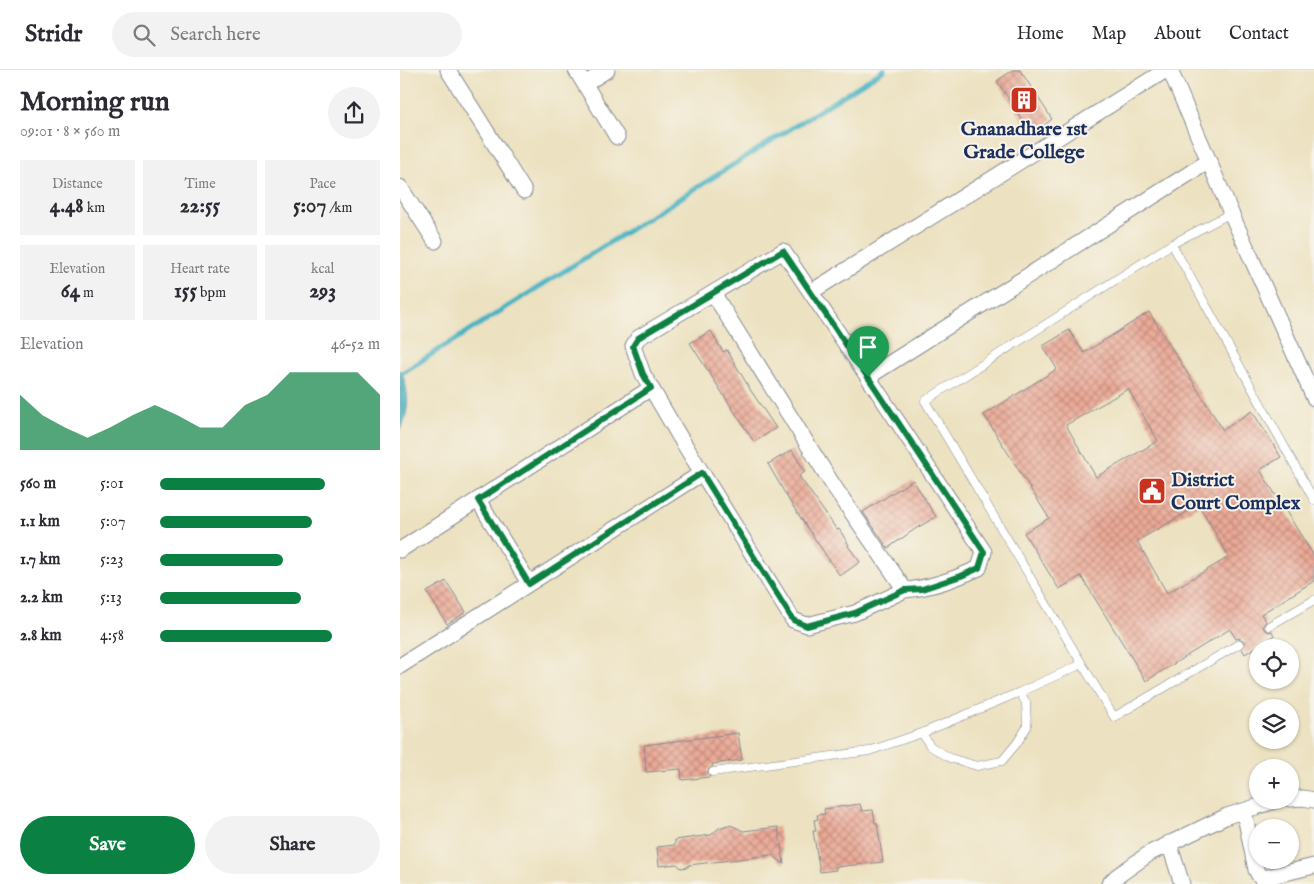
<!DOCTYPE html>
<html lang="en">
<head>
<meta charset="utf-8">
<style>
	body { margin:0; font-family:"IM FELL English",serif; background:#f2f2f3; color:#2b2b33; height:100vh; display:flex; flex-direction:column; font-size:19px; white-space:nowrap }
	* { box-sizing:border-box; margin:0 }
	p { font-size:16px; color:#7c7c81 }
	.icon { flex:none; width:28px; height:28px; fill:none; stroke:currentColor; stroke-width:2; stroke-linecap:round; stroke-linejoin:round }
	.map { position:relative; flex:1; overflow:hidden }
	.side { display:flex; flex-direction:column; background:#fff; width:400px }
	.side>* { flex:none }
	.fabs { position:absolute; left:849px; top:569px; display:grid; gap:10px }
	.fabs a { display:grid; place-items:center; width:50px; height:50px; border-radius:50%; background:#fff; box-shadow:0 1px 4px #0004; font-size:25px }
	.pin { position:absolute; display:grid; place-items:center; width:42px; height:42px; color:#fff; margin:-51px -21px; border-radius:50% 50% 50% 0; rotate:-45deg; box-shadow:0 0 5px #0007 }
	.pin .icon { rotate:45deg }
	.round { display:grid; place-items:center; flex:none; width:52px; height:52px; border-radius:26px; background:#f2f2f3 }
	.overview { display:flex; align-items:center; justify-content:space-between; height:85px; padding:0 20px }
	h1 { font-size:28px; font-weight:700; line-height:38px }
	.figures { display:grid; grid-template-columns:repeat(3,1fr); gap:8px; height:85px; padding:5px 20px }
	.figures div { display:grid; align-content:center; border-radius:0px; background:#f2f2f3; text-align:center }
	.figures b { font-size:21px; font-weight:700 }
	.figures small { font-size:14px; font-weight:400 }
	.figures p { font-size:14px }
	.chart { height:140px; padding:10px 20px }
	.chart p { display:flex; justify-content:space-between }
	.chart svg { width:100%; height:90px; margin-top:5px; fill:#0b8043; opacity:.7 }
	.button { display:flex; gap:10px; margin-top:auto; padding:10px 20px }
	.button a { flex:1; height:58px; border-radius:30px; background:#0b8043; color:#fff; font-size:20px; font-weight:700; line-height:58px; text-align:center }
	.button a+a { background:#f2f2f3; color:#2b2b33 }
	ul { padding:0 20px; list-style:none; font-size:16px }
	li { display:grid; grid-template-columns:80px 60px 1fr; align-items:center; height:38px }
	li i { height:12px; border-radius:6px; background:#0b8043 }
	header { display:flex; align-items:center; gap:30px; box-sizing:border-box; height:70px; padding:0 25px; background:#fff; border-bottom:1px solid #e1e1e2 }
	header strong { font-size:24px }
	nav { display:flex; gap:28px; margin-inline-start:auto; font-size:18px }
	.search { width:350px; height:45px; background:#f2f2f3; display:flex; align-items:center; gap:12px; box-sizing:border-box; padding:0 18px; border-radius:28px; color:#7c7c81; font-size:19px }
	main { display:flex; flex:1; min-height:0 }
	.map>svg:first-child { display:block }
	.water { fill:#46b3c3; stroke:#307190 }
	.lines { fill:none; stroke-linecap:round; stroke-linejoin:round }
	.stream { stroke:#46b3c3; stroke-width:5 }
	.building { fill:url(#building-cross-hatch); fill-rule:evenodd }
	.lane-casing { stroke:#84888f; stroke-width:9 }
	.street-casing { stroke:#84888f; stroke-width:17 }
	.lane { stroke:#fff; stroke-width:8 }
	.street { stroke:#fff; stroke-width:15 }
	.route-casing { stroke:#fff; stroke-width:10 }
	.route { stroke:#0b8043; stroke-width:6 }
	.labels { text-anchor:middle; dominant-baseline:central; stroke-width:4; stroke-linejoin:round; paint-order:stroke }
	.poi-label { font-size:20px; font-weight:bold; fill:#1b2f5e; stroke:#f7f3e8 }
</style>
</head>
<body>
<header>
<strong>Stridr</strong>
<div class="search"><svg class="icon" aria-label="search" viewBox="0 0 24 24"><circle cx="10" cy="10" r="6"/><path d="M15 15l6 6"/></svg>Search here</div>
<nav><a>Home</a><a>Map</a><a>About</a><a>Contact</a></nav>
</header>
<main>
<section class="side">
<div class="overview"><div><h1>Morning run</h1><p>09:01 · 8 × 560 m</p></div><a class="round"><svg class="icon" aria-label="share" viewBox="0 0 24 24"><path d="M12 15V3M7 8l5-5 5 5M5 13v7h14v-7"/></svg></a></div>
<div class="figures">
<div><p>Distance</p><b>4.48<small> km</small></b></div>
<div><p>Time</p><b>22:55</b></div>
<div><p>Pace</p><b>5:07<small> /km</small></b></div>
</div>
<div class="figures">
<div><p>Elevation</p><b>64<small> m</small></b></div>
<div><p>Heart rate</p><b>155<small> bpm</small></b></div>
<div><p>kcal</p><b>293</b></div>
</div>
<div class="chart"><p><span>Elevation</span>46–52 m</p>
<svg viewBox="0 0 160 44" preserveAspectRatio="none"><path d="M0 44V17L10 27L20 33L30 38L40 33L50 27L60 22L70 27L80 33L90 33L100 22L110 17L120 6L130 6L140 6L150 6L160 17V44z"/></svg>
</div>
<ul>
<li><b>560 m</b>5:01<i style="width:75%"></i></li>
<li><b>1.1 km</b>5:07<i style="width:69%"></i></li>
<li><b>1.7 km</b>5:23<i style="width:56%"></i></li>
<li><b>2.2 km</b>5:13<i style="width:64%"></i></li>
<li><b>2.8 km</b>4:58<i style="width:78%"></i></li>
</ul>
<div class="button"><a>Save</a><a>Share</a></div>
</section>
<div class="map">
<svg width="914" height="814" viewBox="0 0 914 814">
	<defs>
		<pattern id="building-cross-hatch" width="8" height="8" patternUnits="userSpaceOnUse" patternTransform="scale(1.25)"><rect width="8" height="8" fill="#eca996"/><path d="M0 0l8 8M0 8l8-8" fill="none" stroke="#be8a7e"/></pattern>
	</defs>
	<rect width="100%" height="100%" fill="#f7f3e8"/>
	<filter id="ink" filterUnits="userSpaceOnUse"><feTurbulence type="fractalNoise" baseFrequency=".02" numOctaves="2"/><feDisplacementMap in="SourceGraphic" scale="10" xChannelSelector="R" yChannelSelector="G"/><feConvolveMatrix kernelMatrix="1 2 1 2 8 2 1 2 1" color-interpolation-filters="sRGB"/></filter>
	<filter id="wash" filterUnits="userSpaceOnUse"><feTurbulence type="fractalNoise" baseFrequency=".0096" numOctaves="4" result="noise"/><feDisplacementMap in="SourceGraphic" scale="20" xChannelSelector="R" yChannelSelector="G"/><feGaussianBlur stdDeviation="1.12" result="paint"/><feColorMatrix in="noise" values="0 0 0 0 0 0 0 0 0 0 0 0 0 0 0 0 0 1.4 0 .05"/><feComposite in="paint" operator="in"/></filter>
	<g filter="url(#wash)">
		<rect width="100%" height="100%" fill="#ece1c0"/>
		<path class="water" d="M0 300C7 312 9 331 6 344 5 350 2 355 0 360Z"/>
		<g class="lines">
			<path class="stream" d="M2 303 484 0"/>
		</g>
		<g id="blocks">
			<path class="building" d="M613 0H620L652 49 632 65 597 11Z
				M749 242 823 360 852 341 881 387 860 400 914 486V511L861 544 866 551 863 556 864 559 869 562 872 561 874 566 845 584 842 579 845 574 844 571 839 568 836 569 830 559 746 611 681 506 659 519 624 463 649 448 584 345 657 299 643 276 669 260 684 283ZM728 319 758 371 696 407 666 355ZM799 435 829 487 767 523 737 471Z
				M311 261 323 282 327 280 351 321 376 358 354 372 290 273Z
				M392 380 405 402 399 406 437 460 439 459 449 475 448 476 460 492 440 506 390 432 368 394Z
				M513 410 536 447 515 459 488 478 463 442Z
				M46 511 66 542 47 554 27 522Z
				M338 663 342 690 312 694 313 696 308 700V703L310 707 282 710 281 699 246 702 244 675Z
				M460 734 462 741 473 740 475 753H477L483 792 435 797 436 800 420 802 413 761H416L414 750 418 749 417 745 425 744 424 739Z
				M328 755 333 756 343 761 378 757 384 794 372 785 289 795 288 797 281 798 277 794 259 796 257 777 275 775V770L311 765 319 758Z"/>
		</g>
	</g>
	<g filter="url(#ink)">
		<use href="#blocks" fill-opacity="0" stroke="#84888f" stroke-width="1"/>
		<g class="lines">
			<defs>
				<path id="lane" d="M772 174 914 430
					M869 556 914 530
					M682 594 525 331 772 174 831 143
					M522 663 530 676 550 688 577 696 602 691 617 673 627 657 626 633 620 622
					M313 702 469 681 522 663 620 622 682 594 714 647 839 574"/>
				<path id="street" d="M48 0 124 121
					M176 0 217 67
					M770 0 831 143 914 328
					M185 14 207 0
					M0 117 35 171
					M411 222 766 0
					M313 223 433 415 505 520C531 518 555 509 579 498L584 482 476 319 383 181 238 268 233 276 243 304 278 364 393 550 407 555 455 543 505 520
					M468 307 809 91
					M78 430 129 513
					M0 480 251 318
					M0 596 302 403
					M890 729 903 728 914 730
					M844 741 856 800 860 807 864 808 914 796
					M769 773 782 814
					M709 814 716 807 750 783 827 746 878 730"/>
			</defs>
			<use href="#lane" class="lane-casing"/>
			<use href="#street" class="street-casing"/>
			<use href="#lane" class="lane"/>
			<use href="#street" class="street"/>
		</g>
	</g>
	<g class="lines" filter="url(#ink)">
		<defs>
			<path id="route" d="M383 181 476 319 584 482 579 498 561 506 522 519 505 520 455 543 407 556 393 550 302 403 129 514 78 430 251 318 243 304 233 276 238 268Z"/>
		</defs>
		<use href="#route" class="route-casing"/>
		<use href="#route" class="route"/>
	</g>
	<defs>
		<symbol id="building-square" viewBox="-11 -11 22 22"><rect x="-9" y="-9" width="18" height="18" rx="4" fill="#c8321e" stroke="#f7f3e8"/><path d="M-4-6H4V6H1V3H-1V6H-4ZM-2.5-4.3h1.7v1.8h-1.7ZM.8-4.3h1.7v1.8H.8ZM-2.5-1h1.7V.8h-1.7ZM.8-1h1.7V.8H.8Z" fill="#fff"/></symbol>
		<symbol id="civic-square" viewBox="-11 -11 22 22"><rect x="-9" y="-9" width="18" height="18" rx="4" fill="#c8321e" stroke="#f7f3e8"/><path d="M-.6-6.5H3V-4.5H.6V-3L4-1V1h2V6H-6V1h2V-1L-.6-3ZM-1.2 2.5V6h2.4V2.5Z" fill="#fff"/></symbol>
	</defs>
	<g fill-rule="evenodd">
		<use href="#building-square" x="608" y="14" width="32" height="32"/>
		<use href="#civic-square" x="736" y="405" width="32" height="32"/>
	</g>
	<g class="labels">
		<g class="poi-label">
			<text x="624" y="59">Gnanadhare 1st<tspan x="624" dy="23">Grade College</tspan></text>
			<text x="771" y="410" text-anchor="start">District<tspan x="771" dy="23">Court Complex</tspan></text>
		</g>
	</g>
</svg>
<div class="fabs">
<a><svg class="icon" aria-label="locate" viewBox="0 0 24 24"><circle cx="12" cy="12" r="6"/><path d="M12 2v4M12 18v4M2 12h4M18 12h4"/></svg></a>
<a><svg class="icon" aria-label="layers" viewBox="0 0 24 24"><path d="M12 4l9 5-9 5-9-5zM3 14l9 5 9-5"/></svg></a>
<a>+</a>
<a>−</a>
</div>
<div class="pin" style="left:468px;top:307px;background:#1e9e55"><svg class="icon" aria-label="arrive" viewBox="0 0 24 24"><path d="M6 21V4h12l-3 4 3 4H6"/></svg></div>
</div>
</main>
</body>
</html>
